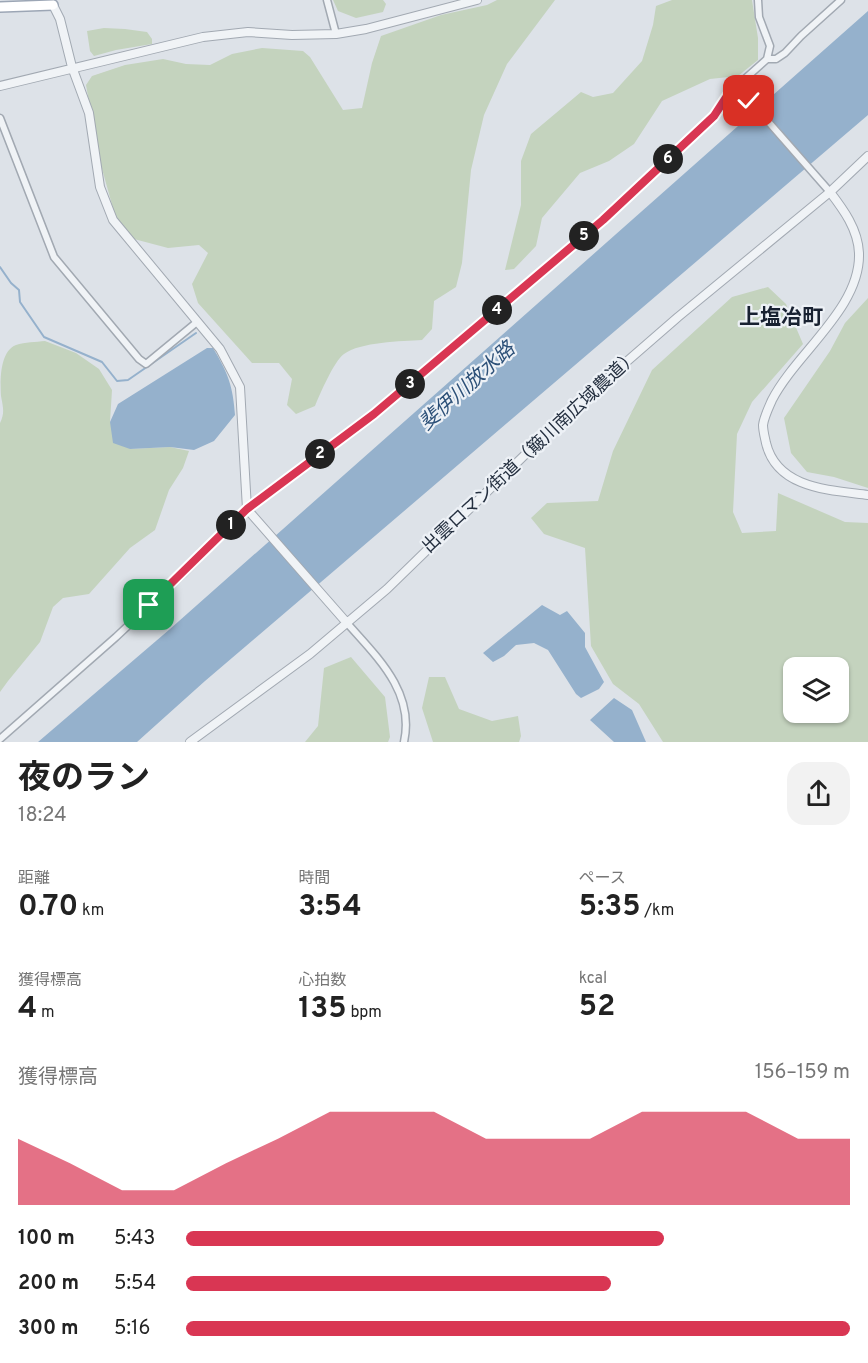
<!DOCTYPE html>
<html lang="ja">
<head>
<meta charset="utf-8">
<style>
	body { margin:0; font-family:Overpass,"Noto Sans JP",sans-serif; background:#f2f2f2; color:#222; height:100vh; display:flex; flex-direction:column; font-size:22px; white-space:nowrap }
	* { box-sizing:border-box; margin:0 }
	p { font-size:20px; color:#767676 }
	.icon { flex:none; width:33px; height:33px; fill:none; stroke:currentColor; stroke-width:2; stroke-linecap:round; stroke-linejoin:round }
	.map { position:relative; height:742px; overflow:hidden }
	.details { display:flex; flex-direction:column; background:#fff; flex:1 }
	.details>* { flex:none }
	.buttons { position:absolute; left:783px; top:657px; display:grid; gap:12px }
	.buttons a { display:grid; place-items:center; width:66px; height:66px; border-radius:12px; background:#fff; box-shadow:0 2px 4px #0004; font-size:30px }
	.pin { position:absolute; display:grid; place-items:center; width:51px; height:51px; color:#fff; margin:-26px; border-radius:12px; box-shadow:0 3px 9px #0006 }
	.km { position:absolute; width:30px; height:30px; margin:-15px; border-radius:50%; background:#222; color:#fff; font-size:16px; line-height:30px; text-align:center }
	.round { display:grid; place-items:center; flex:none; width:63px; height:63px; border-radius:18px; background:#f2f2f2 }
	.overview { display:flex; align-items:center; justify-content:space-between; height:102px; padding:0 18px }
	h1 { font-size:33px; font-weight:700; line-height:45px }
	.stats { display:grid; grid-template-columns:repeat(3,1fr); gap:9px; height:102px; padding:6px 18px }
	.stats div { display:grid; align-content:center }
	.stats b { font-size:30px; font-weight:700 }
	.stats small { font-size:16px; font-weight:400 }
	.stats p { font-size:16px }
	.chart { height:168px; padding:12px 18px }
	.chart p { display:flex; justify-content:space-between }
	.chart svg { width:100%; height:108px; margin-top:6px; fill:#d93653; opacity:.7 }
	ul { padding:0 18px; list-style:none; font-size:20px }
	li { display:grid; grid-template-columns:96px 72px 1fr; align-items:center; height:45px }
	li i { height:15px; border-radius:8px; background:#d93653 }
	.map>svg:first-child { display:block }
	.green { fill:#c4d3be; fill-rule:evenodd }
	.water { fill:#95b1cc }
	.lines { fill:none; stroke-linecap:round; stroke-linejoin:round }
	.stream { stroke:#95b1cc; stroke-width:2 }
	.minor-casing { stroke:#a2a9b2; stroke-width:9 }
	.tertiary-casing { stroke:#a2a9b2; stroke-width:10 }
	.primary-casing { stroke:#9ca6b5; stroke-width:12 }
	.minor { stroke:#f0f3f6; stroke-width:6 }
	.tertiary { stroke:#f0f3f6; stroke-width:8 }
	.primary { stroke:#fff; stroke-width:9 }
	.route-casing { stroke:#fff; stroke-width:12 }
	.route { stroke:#d93653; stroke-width:8 }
	.labels { text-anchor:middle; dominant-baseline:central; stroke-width:4.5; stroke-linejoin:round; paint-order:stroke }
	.street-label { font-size:18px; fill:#253040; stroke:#edf1f6 }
	.water-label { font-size:20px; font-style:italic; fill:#2c5078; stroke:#edf1f6 }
	.quarter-label { font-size:21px; font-weight:bold; fill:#182131; stroke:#edf1f6 }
</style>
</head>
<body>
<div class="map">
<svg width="868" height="742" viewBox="0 0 868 742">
	<rect width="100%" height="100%" fill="#dde2e8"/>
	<path class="green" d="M333 0H383L386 4 383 12 356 18 338 11Z
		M497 0H555L507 64 484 115 471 170 462 263 456 287 434 301 432 329 422 340C402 341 360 342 344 354 334 361 320 394 315 406L296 414 287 405 292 379 279 363H252L198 303 192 284 208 253 199 245 168 248 134 239 116 219 99 158 86 85 92 76 125 65 163 59 186 64 210 65 232 54 262 48 303 51 310 57 343 110 362 108 372 63 381 36 441 15 487 5Z
		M672 0H752L758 38V60L738 76 710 79 662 101 634 144 609 161 580 173 542 218 536 246 514 269 505 270 521 205V161L531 134 581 92 593 97 613 93 642 61 653 25 656 6Z
		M104 28 125 29 147 32 152 39V44L116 50 94 56 90 51 87 31Z
		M768 287 786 304 803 344 752 402 737 434 733 512 742 533 776 531 778 493 845 522 868 523V742H663L639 704 613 684 591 646 585 548 544 534 531 518 547 503 598 501 613 451 652 370 732 297ZM794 668H838V712H794Z
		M868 298V488L834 477 807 472 791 453 784 418 830 351 845 323Z
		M45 341 76 353 99 369 112 390 110 422 130 449 170 447 189 451 183 468 169 490 155 530 130 548 89 594 63 598 53 607 40 642 8 681 0 692V423C5 413 3 407 1 396 0 380 0 351 16 345 25 342 36 342 45 341Z
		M351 657 385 697 390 737 388 742H305L318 726 324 668Z
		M429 677H445L459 709 492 721 518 716 521 736 519 742H433L422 708Z"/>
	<path class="water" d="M868 11V115L205 681 137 742H38L170 629Z
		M207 348H213C228 373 233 386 235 415L214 441 194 450 170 447 130 449 113 443 110 422 118 404Z
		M542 605 560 615 567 611 585 633V647L604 682 599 689 581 698 576 694 548 650 534 643 516 645 504 656 493 662 483 653Z
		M614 698 632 710 646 742H614L590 720Z"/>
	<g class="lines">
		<path class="stream" d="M0 267 11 283 19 290 20 302 44 337 102 362 117 381 128 380 196 333"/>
		<defs>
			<path id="minor" d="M327 0 336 34
				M767 59H776L785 53 801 36 841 0
				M737 86 830 192
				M0 118 54 257 139 359 146 364 197 322
				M347 623C377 657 415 692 404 742
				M0 739 116 637 183 574 247 509 374 414 603 220 714 116 729 93 767 59 770 46 759 17 758 0"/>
			<path id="tertiary" d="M53 5 60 19 72 67 89 113 100 187 113 220 220 349 240 387 247 509 347 623
				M0 86 203 37 248 32 292 35 336 34 366 29 477 0
				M830 192C843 209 858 229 859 253 861 308 796 353 772 400 769 407 764 417 763 425 763 431 765 438 766 443 777 489 830 490 868 495
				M190 742 310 654 387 589 571 410 678 317 830 192 868 156"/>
			<path id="primary" d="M0 7 53 5"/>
		</defs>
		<use href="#minor" class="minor-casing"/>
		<use href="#tertiary" class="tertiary-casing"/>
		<use href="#primary" class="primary-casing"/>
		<use href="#minor" class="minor"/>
		<use href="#tertiary" class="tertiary"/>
		<use href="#primary" class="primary"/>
	</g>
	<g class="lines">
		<defs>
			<path id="route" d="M149 605 247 509 374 414 603 220 714 116 729 93 737 86 749 101"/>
		</defs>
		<use href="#route" class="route-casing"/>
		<use href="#route" class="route"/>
	</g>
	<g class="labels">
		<g class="street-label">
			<text transform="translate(531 452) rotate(-43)">出雲ロマン街道（簸川南広域農道）</text>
		</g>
		<g class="water-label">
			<text transform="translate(468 387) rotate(-42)">斐伊川放水路</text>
		</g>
		<g class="quarter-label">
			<text x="781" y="318">上塩冶町</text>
		</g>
	</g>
</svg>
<div class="buttons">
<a><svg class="icon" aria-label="layers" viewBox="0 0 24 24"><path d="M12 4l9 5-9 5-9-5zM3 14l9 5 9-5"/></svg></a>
</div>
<div class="pin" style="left:149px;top:605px;background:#1e9e55"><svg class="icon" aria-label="arrive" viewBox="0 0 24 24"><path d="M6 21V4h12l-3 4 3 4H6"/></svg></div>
<div class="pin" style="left:749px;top:101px;background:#d93025"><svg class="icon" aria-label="check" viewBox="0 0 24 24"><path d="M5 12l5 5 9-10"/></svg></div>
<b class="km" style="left:231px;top:525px">1</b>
<b class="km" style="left:320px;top:454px">2</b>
<b class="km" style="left:410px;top:384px">3</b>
<b class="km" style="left:497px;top:310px">4</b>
<b class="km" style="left:584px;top:236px">5</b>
<b class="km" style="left:668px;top:159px">6</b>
</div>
<section class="details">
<div class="overview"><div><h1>夜のラン</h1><p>18:24</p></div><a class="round"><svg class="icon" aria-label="share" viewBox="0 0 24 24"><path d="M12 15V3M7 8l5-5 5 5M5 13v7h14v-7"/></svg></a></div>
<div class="stats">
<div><p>距離</p><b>0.70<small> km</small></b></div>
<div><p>時間</p><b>3:54</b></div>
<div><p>ペース</p><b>5:35<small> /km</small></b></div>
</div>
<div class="stats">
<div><p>獲得標高</p><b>4<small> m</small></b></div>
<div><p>心拍数</p><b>135<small> bpm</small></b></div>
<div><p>kcal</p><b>52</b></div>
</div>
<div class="chart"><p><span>獲得標高</span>156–159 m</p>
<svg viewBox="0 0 160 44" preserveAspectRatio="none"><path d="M0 44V17L10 27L20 38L30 38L40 27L50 17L60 6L70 6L80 6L90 17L100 17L110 17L120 6L130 6L140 6L150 17L160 17V44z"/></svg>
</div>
<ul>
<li><b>100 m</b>5:43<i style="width:72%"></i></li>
<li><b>200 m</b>5:54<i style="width:64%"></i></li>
<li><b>300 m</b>5:16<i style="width:100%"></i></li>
</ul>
</section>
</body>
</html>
